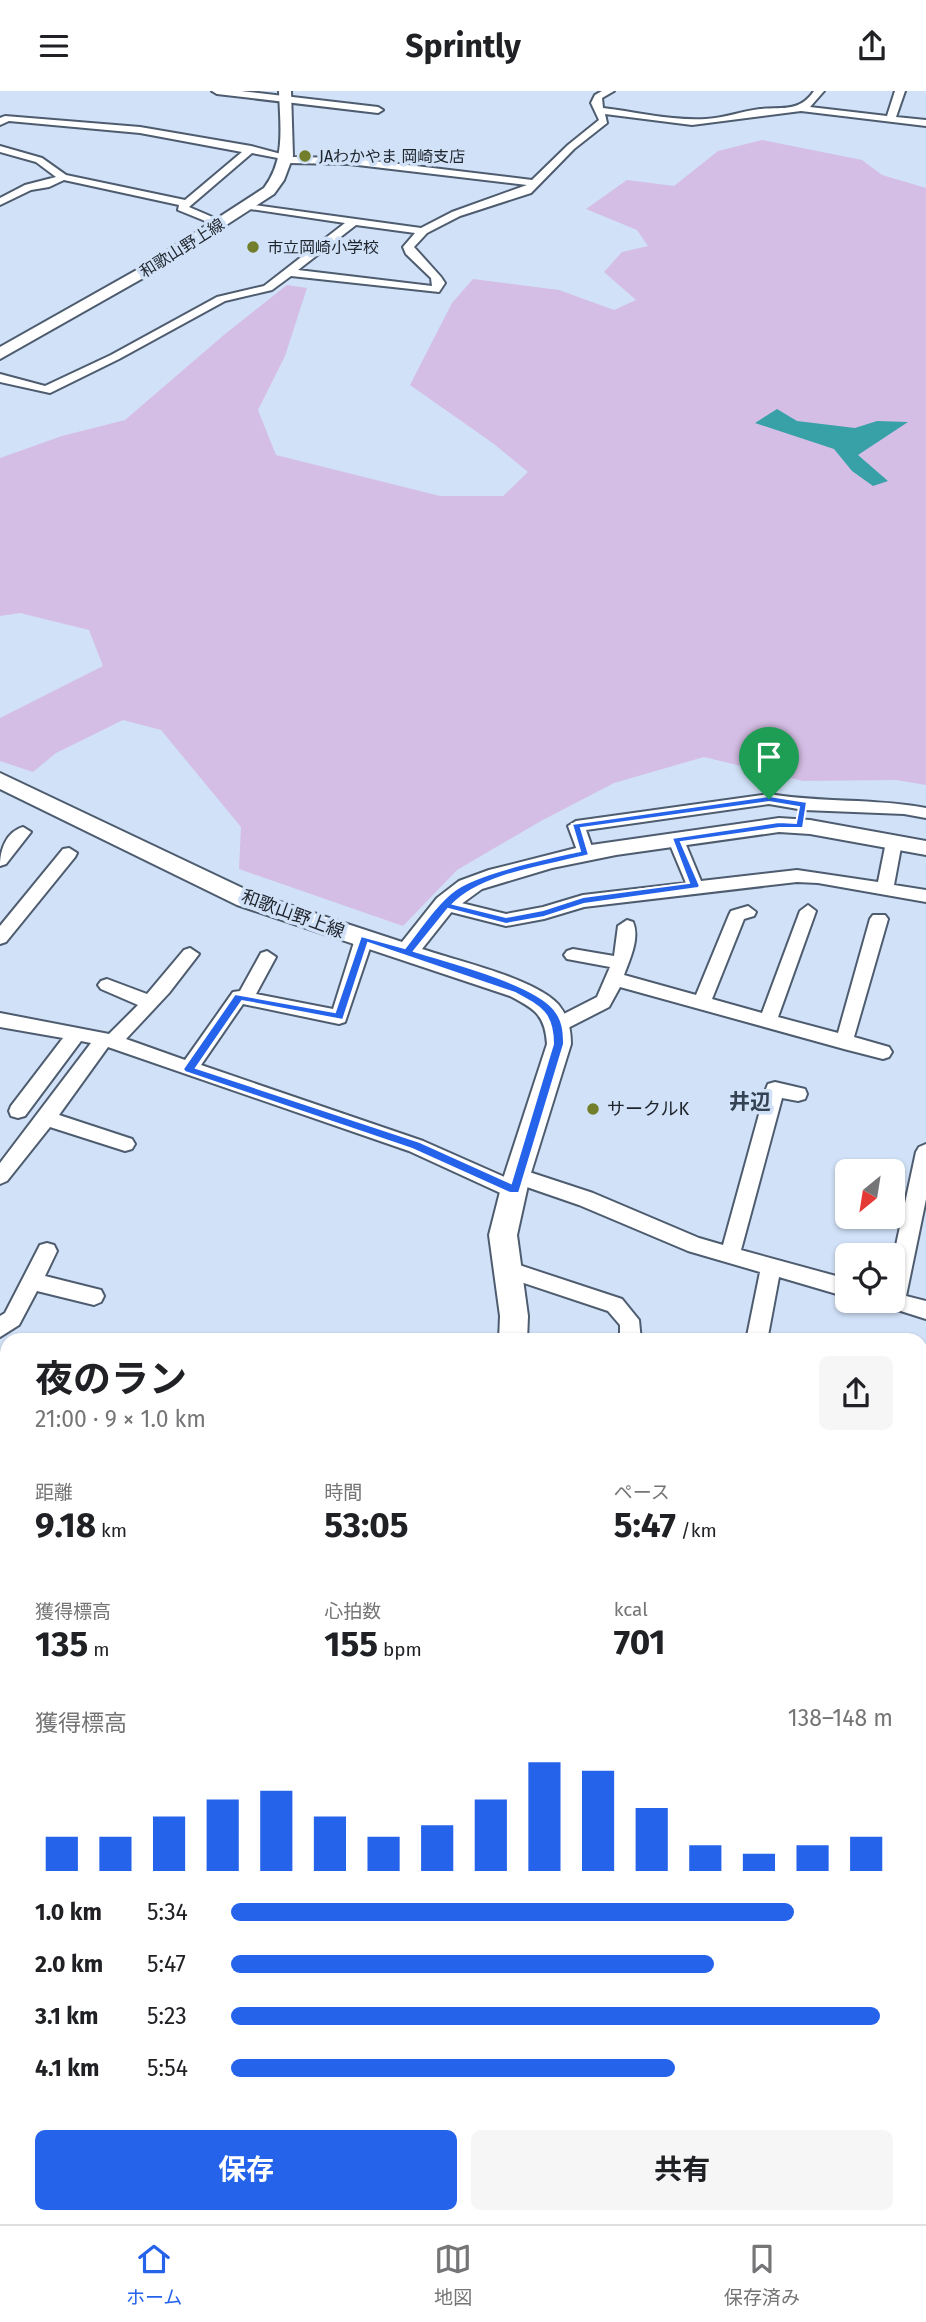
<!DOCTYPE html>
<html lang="ja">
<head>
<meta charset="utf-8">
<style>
	body { margin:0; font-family:"Fira Sans","Noto Sans JP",sans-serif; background:#f6f6f6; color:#202124; height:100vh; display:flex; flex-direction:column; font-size:26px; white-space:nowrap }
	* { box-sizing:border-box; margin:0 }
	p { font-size:23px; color:#757577 }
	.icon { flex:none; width:38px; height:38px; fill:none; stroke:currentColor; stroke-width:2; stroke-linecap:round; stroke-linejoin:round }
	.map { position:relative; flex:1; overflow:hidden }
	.details { position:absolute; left:0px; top:1242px; width:928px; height:891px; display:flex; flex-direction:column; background:#fff; border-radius:21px 21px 0 0; box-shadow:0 2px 5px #0004 }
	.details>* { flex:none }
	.needle { width:46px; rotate:210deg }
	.fabs { position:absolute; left:835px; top:1068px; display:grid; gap:14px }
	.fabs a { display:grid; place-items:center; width:70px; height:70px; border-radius:10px; background:#fff; box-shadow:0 2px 5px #0004; font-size:35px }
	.pin { position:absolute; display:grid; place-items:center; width:60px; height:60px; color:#fff; margin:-72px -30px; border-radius:50% 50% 50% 0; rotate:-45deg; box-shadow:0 0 7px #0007 }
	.pin .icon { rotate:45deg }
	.round { display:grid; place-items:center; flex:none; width:74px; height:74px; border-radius:10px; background:#f6f6f6 }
	.headline { display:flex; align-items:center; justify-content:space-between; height:119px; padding:0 35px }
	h1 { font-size:38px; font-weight:700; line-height:52px }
	.metrics { display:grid; grid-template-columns:repeat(3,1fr); gap:10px; height:119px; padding:7px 35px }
	.metrics div { display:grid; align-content:center }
	.metrics b { font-size:35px; font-weight:700 }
	.metrics small { font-size:19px; font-weight:400 }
	.metrics p { font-size:19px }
	.chart { height:196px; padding:14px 35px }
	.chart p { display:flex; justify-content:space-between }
	.chart svg { width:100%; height:126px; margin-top:7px; stroke:#2563eb; stroke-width:6 }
	.action { display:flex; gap:14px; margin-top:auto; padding:14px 35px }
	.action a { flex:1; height:80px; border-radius:10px; background:#2563eb; color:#fff; font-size:28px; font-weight:700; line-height:80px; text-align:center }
	.action a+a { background:#f6f6f6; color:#202124 }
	ul { padding:0 35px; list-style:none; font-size:23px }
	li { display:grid; grid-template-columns:112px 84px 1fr; align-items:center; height:52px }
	li i { height:18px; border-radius:9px; background:#2563eb }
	header { display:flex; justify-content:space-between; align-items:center; height:91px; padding:0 35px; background:#fff; font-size:32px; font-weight:700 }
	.dock { display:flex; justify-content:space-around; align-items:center; height:98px; border-top:2px solid #e0e0e0; background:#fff; font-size:19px; color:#757577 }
	.dock a { display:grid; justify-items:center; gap:4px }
	.dock .current { color:#2563eb }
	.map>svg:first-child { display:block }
	.green { fill:#d5bee5 }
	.water { fill:#37a1a7 }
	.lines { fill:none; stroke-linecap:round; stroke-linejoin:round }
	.street-casing { stroke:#4e5c6f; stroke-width:4 }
	.secondary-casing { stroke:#4e5c6f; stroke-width:4 }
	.street { fill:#fff; fill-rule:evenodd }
	.secondary { fill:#fff; fill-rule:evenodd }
	.route { fill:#2563eb; stroke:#fff; stroke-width:2; fill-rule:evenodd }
	.poi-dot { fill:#727e2b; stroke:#d1e1f7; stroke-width:2.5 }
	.labels { text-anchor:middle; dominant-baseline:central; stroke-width:7; stroke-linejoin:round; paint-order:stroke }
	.far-poi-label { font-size:16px; fill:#1e242c; stroke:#d1e1f7; text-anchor:start }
	.far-street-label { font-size:16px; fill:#1e242c; stroke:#d1e1f7 }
	.street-label { font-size:18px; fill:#1e242c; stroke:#d1e1f7 }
	.poi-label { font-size:18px; fill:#1e242c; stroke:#d1e1f7; text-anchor:start }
	.quarter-label { font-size:21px; font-weight:bold; fill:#354254; stroke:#d1e1f7 }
</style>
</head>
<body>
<header><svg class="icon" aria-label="menu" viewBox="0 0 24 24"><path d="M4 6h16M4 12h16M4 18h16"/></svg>Sprintly<svg class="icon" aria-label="share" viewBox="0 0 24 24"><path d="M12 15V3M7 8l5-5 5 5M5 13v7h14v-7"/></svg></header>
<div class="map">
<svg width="926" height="2133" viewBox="0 0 926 2133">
	<rect width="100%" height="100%" fill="#d1e1f7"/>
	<path class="green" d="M762 49 862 69 882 84 926 97V694L896 689 803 690 704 666 614 692 541 730 457 779 403 835 239 778 241 736 161 639 123 629 56 662 33 681 0 670V627L103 575 89 539 20 522 0 525V367L62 345 125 329 225 243 287 194 307 197 285 265 258 319 276 364 440 405H503L528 381 494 353 410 294 452 212 473 188 559 199 614 219 636 209 604 181 622 161 648 155 637 139 586 118 627 89 674 95 718 60Z"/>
	<path class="water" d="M777 318 797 330 855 337 877 330 908 331 858 364 888 390 873 395 852 380 834 358 755 332Z"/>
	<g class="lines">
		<defs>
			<path id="street" d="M212 0H241L378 16 383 19 378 22 217 3Z
				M602 0H614L602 7 603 17C637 21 672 30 706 28 725 27 742 20 760 18 783 16 800 21 814 0H824L810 16 887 25 895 0H905L896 26 926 29V35L801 20 692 34 605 23 607 32 574 58 531 102 460 125 427 142 414 156 441 186 445 192 439 201 291 185 272 199 225 210 119 268 50 302 0 291V283L45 295 111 264 217 206 264 195 345 132 250 118 245 115 246 113 421 137 452 121 527 94 349 73 287 72 283 68 252 62 189 116 224 131 225 133 220 136 178 119 179 114 64 89 49 96 31 99 0 114V107L25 94 56 86 36 71 0 61V55L42 67 66 84 185 109 242 61 140 42 9 30 0 34V27L5 25 140 36 251 55 292 66 349 67 532 89 568 54 599 29 591 12 595 4ZM356 134 415 142 403 156 406 163 431 187 432 195 298 179Z
				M769 703C821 712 874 707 926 717V727L904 723 804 719 769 713 586 739 594 762 586 767 578 762 568 735 576 730Z
				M23 736 31 741 6 773 0 775C0 759 6 741 23 736Z
				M676 744 684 749 701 790 797 779 878 791 886 751 894 746 902 751 894 794 926 799V811L818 792 797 791 584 816 544 828 506 835 439 818 437 814 445 808 506 823 543 816 583 804 686 792 668 749Z
				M69 757 77 762 75 766 6 851 0 853V835L63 758Z
				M808 814 816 820 778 926 838 942 870 828 873 824H885L888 828 854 946 889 956 892 961 889 966 883 968 844 958 620 896 609 916 564 939H552L549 934 552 929 597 906 610 876 567 868 564 864 567 860 573 858 614 865 618 835 627 829 633 831C640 847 630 868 624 884L696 904 729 824 731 820 748 815 756 821 754 825 744 828 712 908 762 922 800 820Z
				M364 842 373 848 345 931 339 933 243 913 201 974 423 1050 509 1088 510 1080 517 1077 593 1102 699 1147 723 1154 766 998 768 993 775 991 805 998 807 1003 805 1008 798 1010 782 1007 741 1159 847 1188V1206L779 1186 767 1250H746L760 1181 688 1160 579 1114 521 1094 524 1099 521 1105 514 1107 507 1105 409 1060 108 956 59 1024 132 1048 135 1053 132 1058 125 1060 50 1036 7 1090 0 1093V1072L91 952 81 950 25 1025 18 1027 11 1025 9 1020 11 1015 63 947 0 936V922L109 943 138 914 101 898 98 894 101 890 107 888 147 903 184 859 190 857 199 863 196 867 169 902 126 948 185 969 233 901 240 900 261 862 267 860 276 866 256 903 333 918 355 848Z
				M926 1053V1108L906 1205 926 1210V1228L885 1215 882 1209H892V1173L916 1061 919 1056Z
				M47 1152 54 1154 57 1160 45 1185 101 1199 104 1205 101 1211 94 1214 37 1200 19 1234 0 1246V1225L5 1222 40 1154Z
				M507 1170 622 1208 639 1229 641 1250H620V1234L608 1220 500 1184 497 1178 500 1172Z
				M0 1351 7 1353V1373L0 1371Z
				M0 1409 7 1411V1431L0 1429Z
				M920 1443 926 1446V1469L920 1467Z
				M0 1501 7 1504V1549L0 1551Z
				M0 1697 7 1699V1725L0 1723Z
				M920 1953 926 1956V1984L920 1982Z
				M926 2111V2133H910L911 2126H920V2114Z
				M569 2126H599L596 2133H566Z
				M769 2126H799L796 2133H766Z"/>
			<path id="secondary" d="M279 0H291L293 65 284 89 274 103 152 182 0 268V256L142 176 264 97C286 68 280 34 279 0Z
				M0 682 253 802 402 851 437 807 459 790 489 779 584 755 779 727 810 729 926 750V764L810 743 779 741 616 764 552 777 482 798 453 819 422 858C457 870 534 887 558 913 568 925 571 938 571 953L530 1085 517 1144 528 1225 527 1250H499L500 1225 489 1144 504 1085 547 953C545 924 535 918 510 905L237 814 0 698Z
				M159 2126H199L200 2133H160Z"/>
		</defs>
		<use href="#street" class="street-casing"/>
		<use href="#secondary" class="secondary-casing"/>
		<use href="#street" class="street"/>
		<use href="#secondary" class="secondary"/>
	</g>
	<path class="route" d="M769 705 807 711 803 737H779L681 751 700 795 698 797 584 813 544 826 506 833 448 818 414 860C449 871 532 892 554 918 563 929 564 940 564 953L519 1102H510L412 1058 185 981 183 978 235 903 335 921 361 845 405 857C420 838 436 813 455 799 480 781 549 767 580 760L572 733ZM769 711 799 716 796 732 779 731 672 747 689 792 583 806 543 819 506 826 453 813C483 782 549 775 589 764L581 737ZM368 852 515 902C541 916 553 922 553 953L511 1092 420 1051 196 977 242 910 343 929Z"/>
	<g class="poi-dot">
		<circle cx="305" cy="65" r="7"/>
		<circle cx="253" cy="156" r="7"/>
		<circle cx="593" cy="1018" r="7"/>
	</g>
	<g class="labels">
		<g class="far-poi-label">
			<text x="319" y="65">JAわかやま 岡崎支店</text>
			<text x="267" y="156">市立岡崎小学校</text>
		</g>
		<g class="far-street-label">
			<text transform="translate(182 157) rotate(-32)">和歌山野上線</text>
		</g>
		<g class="street-label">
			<text transform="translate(293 823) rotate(20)">和歌山野上線</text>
		</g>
		<g class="poi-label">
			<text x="607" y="1018">サークルK</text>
		</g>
		<g class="quarter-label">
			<text x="750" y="1011">井辺</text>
		</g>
	</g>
</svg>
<div class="fabs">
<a><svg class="needle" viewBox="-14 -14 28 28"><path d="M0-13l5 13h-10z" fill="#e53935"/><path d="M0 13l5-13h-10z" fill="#757577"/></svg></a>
<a><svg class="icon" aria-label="locate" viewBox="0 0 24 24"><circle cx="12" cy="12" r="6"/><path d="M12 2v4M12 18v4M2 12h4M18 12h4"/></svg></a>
</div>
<div class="pin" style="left:769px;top:708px;background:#1e9e55"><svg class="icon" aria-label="arrive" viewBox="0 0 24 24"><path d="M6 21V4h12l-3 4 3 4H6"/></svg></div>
<section class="details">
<div class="headline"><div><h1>夜のラン</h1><p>21:00 · 9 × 1.0 km</p></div><a class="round"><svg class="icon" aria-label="share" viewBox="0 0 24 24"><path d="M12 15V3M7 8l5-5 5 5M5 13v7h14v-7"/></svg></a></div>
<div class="metrics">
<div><p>距離</p><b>9.18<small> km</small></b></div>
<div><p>時間</p><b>53:05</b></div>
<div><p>ペース</p><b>5:47<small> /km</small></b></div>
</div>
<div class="metrics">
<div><p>獲得標高</p><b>135<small> m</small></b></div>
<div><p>心拍数</p><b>155<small> bpm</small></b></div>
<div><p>kcal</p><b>701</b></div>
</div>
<div class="chart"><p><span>獲得標高</span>138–148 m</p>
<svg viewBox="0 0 160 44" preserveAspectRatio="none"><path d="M5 44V32M15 44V32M25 44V25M35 44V19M45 44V16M55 44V25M65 44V32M75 44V28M85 44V19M95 44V6M105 44V9M115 44V22M125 44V35M135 44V38M145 44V35M155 44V32"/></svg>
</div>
<ul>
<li><b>1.0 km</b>5:34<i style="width:85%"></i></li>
<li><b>2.0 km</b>5:47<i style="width:73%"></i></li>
<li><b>3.1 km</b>5:23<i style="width:98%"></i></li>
<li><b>4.1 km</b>5:54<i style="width:67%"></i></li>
</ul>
<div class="action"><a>保存</a><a>共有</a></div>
</section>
</div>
<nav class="dock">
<a class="current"><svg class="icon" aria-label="home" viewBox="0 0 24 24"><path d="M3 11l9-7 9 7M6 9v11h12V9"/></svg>ホーム</a>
<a><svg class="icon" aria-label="map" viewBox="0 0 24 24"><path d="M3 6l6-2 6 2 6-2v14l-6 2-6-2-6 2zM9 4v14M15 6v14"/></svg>地図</a>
<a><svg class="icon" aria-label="saved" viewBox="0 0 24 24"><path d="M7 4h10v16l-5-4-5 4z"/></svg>保存済み</a>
</nav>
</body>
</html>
